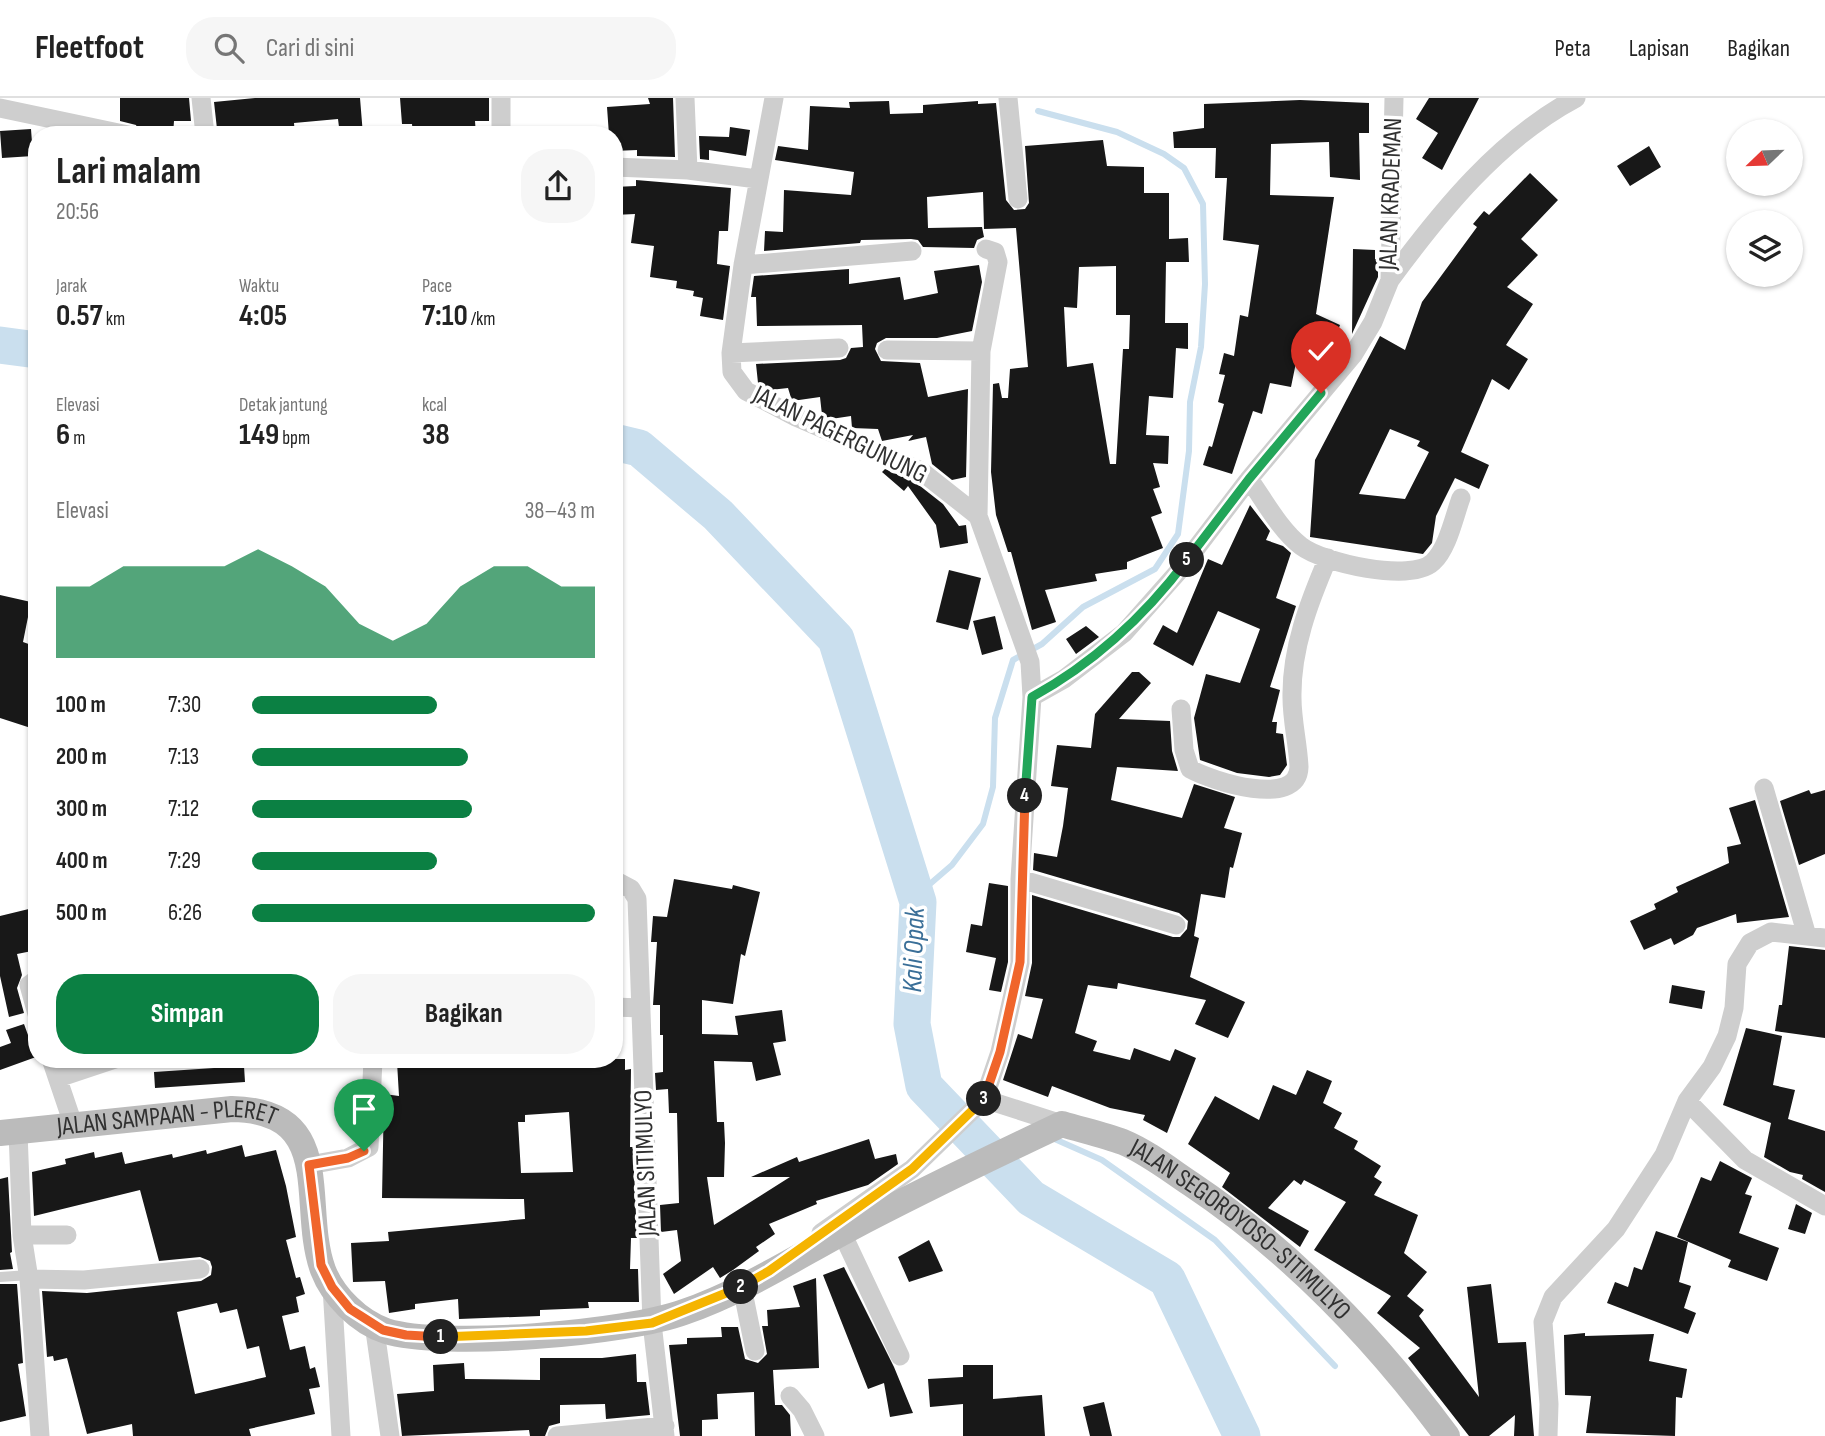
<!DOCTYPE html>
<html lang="id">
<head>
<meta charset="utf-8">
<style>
	body { margin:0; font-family:"Sofia Sans Condensed",sans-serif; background:#f6f6f6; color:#222; height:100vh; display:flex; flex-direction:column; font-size:26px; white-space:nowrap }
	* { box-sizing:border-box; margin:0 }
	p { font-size:23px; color:#767676 }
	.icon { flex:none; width:38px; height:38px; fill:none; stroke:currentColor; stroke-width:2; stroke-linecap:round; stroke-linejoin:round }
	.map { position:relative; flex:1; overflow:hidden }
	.drawer { position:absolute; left:28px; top:28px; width:595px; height:942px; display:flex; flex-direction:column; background:#fff; border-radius:28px; box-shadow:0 2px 5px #0004 }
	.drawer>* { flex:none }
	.needle { width:46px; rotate:247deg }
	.controls { position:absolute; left:1726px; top:21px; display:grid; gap:14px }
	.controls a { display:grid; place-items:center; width:77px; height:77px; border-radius:50%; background:#fff; box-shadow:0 2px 5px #0004; font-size:35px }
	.pin { position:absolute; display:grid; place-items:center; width:60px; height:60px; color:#fff; margin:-72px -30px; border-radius:50% 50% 50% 0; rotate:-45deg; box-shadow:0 0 7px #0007 }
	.pin .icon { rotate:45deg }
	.km { position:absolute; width:35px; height:35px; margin:-18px; border-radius:50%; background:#222; color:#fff; font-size:19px; line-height:35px; text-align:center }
	.round { display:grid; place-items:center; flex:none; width:74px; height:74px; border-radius:28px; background:#f6f6f6 }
	.overview { display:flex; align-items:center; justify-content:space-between; height:119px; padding:0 28px }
	h1 { font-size:38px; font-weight:700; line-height:52px }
	.metrics { display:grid; grid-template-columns:repeat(3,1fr); gap:10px; height:119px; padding:7px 28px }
	.metrics div { display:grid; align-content:center }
	.metrics b { font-size:30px; font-weight:700 }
	.metrics small { font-size:19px; font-weight:400 }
	.metrics p { font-size:19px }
	.chart { height:196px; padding:14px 28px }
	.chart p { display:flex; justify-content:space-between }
	.chart svg { width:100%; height:126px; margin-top:7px; fill:#0b8043; opacity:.7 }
	.button { display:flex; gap:14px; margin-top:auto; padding:14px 28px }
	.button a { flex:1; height:80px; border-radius:28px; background:#0b8043; color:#fff; font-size:28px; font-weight:700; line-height:80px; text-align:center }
	.button a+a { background:#f6f6f6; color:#222 }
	ul { padding:0 28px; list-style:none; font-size:23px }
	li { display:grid; grid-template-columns:112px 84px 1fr; align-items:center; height:52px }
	li i { height:18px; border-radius:9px; background:#0b8043 }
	header { display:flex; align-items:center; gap:42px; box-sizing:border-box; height:98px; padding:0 35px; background:#fff; border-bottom:2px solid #e0e0e0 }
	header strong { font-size:33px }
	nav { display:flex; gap:38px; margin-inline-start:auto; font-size:24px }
	.search { width:490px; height:63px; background:#f6f6f6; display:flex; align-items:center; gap:18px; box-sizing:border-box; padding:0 24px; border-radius:28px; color:#767676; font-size:26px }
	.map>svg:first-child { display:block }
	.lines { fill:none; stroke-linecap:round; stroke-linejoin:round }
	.stream { stroke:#cadfee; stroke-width:6 }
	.river { stroke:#cadfee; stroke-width:37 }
	.building { fill:#181818; fill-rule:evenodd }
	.lane { stroke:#cecece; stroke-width:10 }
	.street { stroke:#cecece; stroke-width:19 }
	.secondary { stroke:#bbb; stroke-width:26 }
	.split-1-casing { stroke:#fff; stroke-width:14 }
	.split-2-casing { stroke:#fff; stroke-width:14 }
	.split-3-casing { stroke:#fff; stroke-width:14 }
	.split-4-casing { stroke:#fff; stroke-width:14 }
	.split-5-casing { stroke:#fff; stroke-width:14 }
	.split-6-casing { stroke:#fff; stroke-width:14 }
	.split-1 { stroke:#f0652b; stroke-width:9 }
	.split-2 { stroke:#f5b400; stroke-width:9 }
	.split-3 { stroke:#f5b400; stroke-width:9 }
	.split-4 { stroke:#f0652b; stroke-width:9 }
	.split-5 { stroke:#22a559; stroke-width:9 }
	.split-6 { stroke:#22a559; stroke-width:9 }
	.labels { text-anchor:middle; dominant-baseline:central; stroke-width:7; stroke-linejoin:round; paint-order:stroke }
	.street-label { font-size:26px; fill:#313131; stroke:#fff }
	.water-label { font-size:28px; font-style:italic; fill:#3a6f98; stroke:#fff }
</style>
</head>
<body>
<header>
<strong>Fleetfoot</strong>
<div class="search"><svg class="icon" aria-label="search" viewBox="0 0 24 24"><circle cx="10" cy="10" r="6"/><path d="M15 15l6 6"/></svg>Cari di sini</div>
<nav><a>Peta</a><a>Lapisan</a><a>Bagikan</a></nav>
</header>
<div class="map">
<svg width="1825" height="1338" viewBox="0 0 1825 1338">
	<rect width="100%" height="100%" fill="#fff"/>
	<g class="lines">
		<path class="stream" d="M916 798 952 767 983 726 993 689 995 620 1013 562 1042 546 1083 509 1155 471 1178 436 1189 353 1190 304 1201 249 1205 186 1203 106 1184 70 1164 56 1117 34 1038 13
			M1050 1039 1102 1062 1215 1142 1335 1268"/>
		<path class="river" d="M0 247 37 252
			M614 344 639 350 718 417 836 541 918 804 912 926 924 988 1031 1100 1167 1181 1242 1338"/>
	</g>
	<path class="building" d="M120 0H189L191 23H174L173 37H140L136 27 120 23Z
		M255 0H360L363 37H340L338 21 294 25 295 37H238L237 28 217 31 214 4Z
		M400 0H489V23H475L476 37H413L412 26H402Z
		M648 0H673L675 59 637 58V52L614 53V37H609L607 9 650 6Z
		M1429 0H1479L1442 72 1422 60 1438 35 1416 21Z
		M1300 2 1369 5V35H1359L1360 82 1330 79 1329 44 1271 46 1270 97 1334 99 1316 216 1340 227 1327 261 1299 250 1291 289 1270 285 1262 316 1253 313 1232 376 1203 367 1209 348 1212 349 1224 306 1218 304 1225 277 1219 276 1224 255 1234 258 1240 217 1248 219 1259 147 1223 142 1227 80H1215L1216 50H1174L1173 34 1204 30V6Z
		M889 3 890 16 923 15V7L978 3V6L996 5 1006 102 1014 112 1025 111 1029 105 1025 48 1103 42 1107 68 1144 69V95H1169V141L1188 140 1189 164H1166L1165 225H1188V251L1176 250 1173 300 1149 298 1146 337 1169 338 1168 366 1153 365 1160 389 1153 391 1162 415 1151 419 1163 450 1127 464V471L1095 476 1097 483 1045 492 1056 524 1032 532 1011 454H1008L996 417 991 374 993 286 999 285 1002 300H1008L1010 271 1028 269 1016 130 984 131 983 94 927 99 928 130 982 129 984 139 977 142 974 150 923 149 918 142 911 141 861 142 860 145 764 153 765 133 783 134 784 92 851 97 854 74 775 62 778 48 808 52 810 8 850 10 849 4ZM1116 168V217H1130L1129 251H1123L1116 366H1110L1093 265 1067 269 1064 209 1077 210 1079 169Z
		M730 29 750 32 746 58 709 52V62L700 61 699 38 729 39Z
		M31 31 33 58 2 60 0 33Z
		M1649 48 1661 69 1630 88 1617 68Z
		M1530 75 1558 102 1521 141 1538 157 1507 189 1533 206 1506 247 1528 261 1509 292 1492 281 1461 354 1489 367 1479 391 1455 380 1436 418 1432 445 1423 456 1310 439 1315 362 1380 238 1405 252 1422 204 1477 129 1473 126 1484 113 1489 117ZM1390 331 1420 343 1417 348 1429 354 1405 401 1359 396Z
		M636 82 731 90 728 133H719L717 166 730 168 723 222 700 218 703 200 693 198 694 193 676 190 677 183 650 179 654 148 631 145 635 116 614 117V89L636 88Z
		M1353 151 1375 152V161H1378V179L1352 236Z
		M979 167 982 184 972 233 937 240H886L877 245 875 251 881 263 920 265 928 299 968 291 966 379 952 382 932 366 926 339 908 343 913 337 882 343 878 331 852 330 851 318 831 321 822 317 820 299 792 303 788 290 770 292 758 285 756 266 840 262 846 260 851 250 863 249 862 227 757 228 756 199H751L754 178 849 171V186L900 179 904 202 938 195 934 173Z
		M885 371 915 384 943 406 959 428 966 427 968 445 940 450 936 427 908 388 904 393 882 374Z
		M1250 407 1270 433 1266 442 1283 448 1291 455 1276 500 1296 508 1270 589 1280 592 1272 624H1277L1276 635 1283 636 1287 667 1280 677 1269 679 1237 675 1200 662 1194 620 1206 576 1240 585 1260 531 1218 513 1193 568 1153 546 1163 527 1177 535 1208 461 1222 467Z
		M949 472 981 480 968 532 936 524Z
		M0 497 31 504 23 544 37 549V632L0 620Z
		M995 518 1003 551 982 557 973 523Z
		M1086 528 1099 539 1076 556 1066 541Z
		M1132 574H1139L1151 585 1119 621 1170 623 1172 653 1178 673 1117 669 1111 702 1182 720 1194 686 1235 699 1224 730 1242 735 1233 770 1230 769 1225 800 1201 796 1194 838 1199 840 1190 879 1245 904 1228 940 1195 926 1206 902 1118 885 1117 891 1088 887 1075 935 1097 943 1093 953 1130 962 1134 950 1170 963 1175 951 1196 960 1167 1035 1143 1022 1145 1017 1110 1010 1052 988 1048 999 1003 982 1018 936 1032 941 1043 901 1025 898 1032 865V797L1173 839H1180L1187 831 1188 823 1179 815 1033 772 1034 755 1057 759 1063 728 1068 690 1051 688 1057 647 1091 650 1095 616Z
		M1809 692 1811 696 1825 692V756L1799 767 1780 703Z
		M1755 702 1789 819 1737 825 1736 816 1697 830 1693 837 1674 847 1671 840 1644 852 1630 823 1656 811 1654 806 1678 794 1676 789 1729 765 1727 749 1741 746 1729 710Z
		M674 781 732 791 733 787 760 794 745 858 741 856 733 906 702 902V936L738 937 735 918 782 912 786 943 773 945 781 977 756 983 752 964 714 963 717 1024H724L725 1045 724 1079H707L714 1127 790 1079H751L797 1059 799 1064 869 1041 875 1061 896 1056 898 1066 868 1087 816 1103 817 1106 769 1126 775 1136 756 1149 759 1153 733 1172 720 1180 713 1169 674 1196 663 1176 681 1163 677 1132 661 1134 660 1107 679 1105 677 1015H669L668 991 656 992 655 975 663 974V937H660V907H653L657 844H651L653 818 667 819Z
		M989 785 1008 788V864L1001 894 989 892 996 860 966 854 971 826 982 828Z
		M37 809V852L17 856 22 877 17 890 24 915 9 919 0 878V818Z
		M1789 848 1825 852V940L1775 933 1779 907H1782Z
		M1672 887 1705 893 1702 911 1669 905Z
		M24 926 36 959 0 972V949L11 945 6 932Z
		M1746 930 1782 938 1773 987 1795 992 1788 1021 1825 1033V1094L1802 1081 1803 1077 1790 1074 1764 1059 1771 1025 1723 1007Z
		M441 961H479L480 967 524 968V961H625V972L631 971 630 1049H633L637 1140H631L630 1171H638L639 1204H588L589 1210 540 1212V1218L459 1221 458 1201 415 1206V1211L389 1215 385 1183 353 1184 351 1145 389 1143 388 1134 525 1121 524 1101 382 1100 384 996 399 998 397 964ZM569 1014 573 1074 521 1075 518 1024H525V1017Z
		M244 968 245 984 155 990 154 974Z
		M1307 972 1332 983 1323 1005 1342 1015 1334 1030 1358 1043 1354 1051 1381 1068 1374 1079 1382 1084 1374 1097 1418 1117 1404 1155 1427 1174 1407 1198 1424 1212 1419 1218 1479 1299 1467 1189 1491 1186 1498 1245 1526 1244 1534 1338H1514L1515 1317 1489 1338H1469L1408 1260 1420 1250 1377 1215 1391 1198 1314 1152 1346 1104 1304 1082 1301 1087 1294 1082 1268 1110 1309 1133 1300 1149 1222 1089 1230 1075 1188 1046 1215 998 1259 1022 1273 987 1296 997Z
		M346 990 359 992 358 1015 343 1013Z
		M242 1047 245 1059 276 1052 286 1088 296 1139 286 1142 296 1180 300 1179 305 1196 296 1199 299 1214 282 1218 290 1252 305 1248 310 1271 315 1269 320 1289 309 1291 315 1316 249 1331 251 1338H133L132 1326 87 1336 67 1260 54 1263 53 1258 47 1259 42 1193 87 1195 201 1183 211 1177 212 1169 210 1163 200 1159 159 1163 140 1092 34 1118 32 1074 66 1066 65 1061 94 1054 95 1060 122 1054 125 1066 172 1056 173 1060 206 1052 207 1056ZM217 1205 220 1215 237 1211 247 1251 259 1248 266 1279 195 1296 177 1214Z
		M1720 1063 1752 1080 1745 1096 1752 1098 1739 1135 1779 1150 1767 1183 1728 1169 1731 1162 1677 1139 1701 1079 1711 1083Z
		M8 1079 12 1154 10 1155 13 1171 0 1172V1081Z
		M1796 1106 1812 1115 1805 1136 1788 1131Z
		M1656 1133 1688 1144 1679 1184 1691 1188 1684 1210 1696 1215 1688 1236 1607 1205 1615 1184 1628 1189 1634 1169 1642 1172Z
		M929 1142 943 1173 909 1184 898 1159Z
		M844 1169 894 1269 913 1315 890 1319 884 1285 868 1291 823 1177Z
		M816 1180 819 1270 773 1272 775 1307H782L790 1317 791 1338H755L754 1294 717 1296 718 1321 702 1322V1338H680L669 1247 687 1246V1240L722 1239 721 1229H738L745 1261 758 1265 767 1256 762 1228H768L767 1212 800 1209 793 1188Z
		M0 1186H17L23 1265 18 1266 26 1318 0 1324Z
		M1585 1235V1238L1654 1236 1649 1263 1687 1271 1682 1300 1676 1299 1675 1338 1586 1335 1591 1298 1565 1297 1564 1237Z
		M636 1256 637 1284H646L650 1317 606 1321 605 1306 560 1307V1325L549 1328 545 1338H530L529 1332 402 1338 397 1296 434 1293 433 1267 464 1265 465 1281 540 1282V1260H602Z
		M963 1267H993V1301L1042 1297 1045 1338H963V1306L930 1309 928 1281 963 1279Z
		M1104 1304 1112 1338H1090L1083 1309Z"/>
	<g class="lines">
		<path class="lane" d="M0 1179 29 1177"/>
		<path class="street" d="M201 0 205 37
			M501 0V37
			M685 0 688 72
			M774 0 743 167 731 255 732 274 746 293 796 319 921 373 978 418 1030 564 1032 599 1020 781V865L1000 954 984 1001 912 1071 821 1135
			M1008 0 1018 101
			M0 10 128 37
			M614 69 688 72 757 81
			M743 167 912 153
			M1390 182C1441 113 1499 41 1576 0
			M887 252 981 253
			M731 255 839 250
			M1249 381C1264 402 1280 432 1301 448 1323 465 1411 485 1433 464 1448 450 1454 419 1461 400
			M978 418 981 253 998 164 995 154 986 151
			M1032 599 1064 581 1124 535 1178 474 1249 381 1353 257 1373 224 1390 182 1394 0
			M1181 611 1184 652 1190 671C1212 683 1298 711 1299 669 1298 646 1292 623 1292 600 1291 551 1309 504 1328 460
			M1764 690 1807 838
			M1020 781 1176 827
			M614 782 631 791 637 801 652 1225 665 1338
			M37 881 29 887 37 916
			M614 909 641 910
			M51 961 73 1026
			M58 980 115 961
			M984 1001 1062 1026
			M1687 1003 1745 1062 1825 1108
			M18 1034 22 1137 29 1181 40 1338
			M309 1067 348 1060 369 1049 373 961
			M842 1135 900 1258
			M22 1137H67
			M29 1181 84 1182 200 1171
			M332 1189 341 1338
			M742 1189 755 1253
			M374 1226 390 1338
			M790 1298 802 1312 815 1338
			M557 1338 665 1328
			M1548 1338 1549 1306 1543 1224 1553 1199 1616 1131 1664 1057 1687 1003 1712 969 1727 938 1734 910 1737 866 1750 845 1771 834 1825 840"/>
		<path class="secondary" id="s1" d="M0 1035 232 1011C339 1013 299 1107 323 1172 333 1198 359 1224 386 1233 443 1251 627 1235 684 1214 742 1194 795 1160 849 1131 919 1094 990 1060 1062 1026 1082 1032 1104 1037 1123 1044 1147 1054 1170 1072 1191 1086 1291 1153 1376 1242 1447 1338"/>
	</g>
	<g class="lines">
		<defs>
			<path id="split-1" d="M364 1053 348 1060 309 1067 321 1167 332 1189 350 1211 383 1232 406 1237 441 1239"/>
			<path id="split-2" d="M441 1239 586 1233 652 1225 741 1189"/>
			<path id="split-3" d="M741 1189 769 1173 912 1071 984 1001"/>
			<path id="split-4" d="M984 1001 1000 954 1020 864 1025 698"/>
			<path id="split-5" d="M1025 698 1032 599C1094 565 1144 519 1187 462"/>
			<path id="split-6" d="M1187 462 1249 381 1321 295"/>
		</defs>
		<use href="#split-1" class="split-1-casing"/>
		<use href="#split-2" class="split-2-casing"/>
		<use href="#split-3" class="split-3-casing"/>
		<use href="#split-4" class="split-4-casing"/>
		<use href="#split-5" class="split-5-casing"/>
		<use href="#split-6" class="split-6-casing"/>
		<use href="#split-1" class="split-1"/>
		<use href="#split-2" class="split-2"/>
		<use href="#split-3" class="split-3"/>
		<use href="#split-4" class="split-4"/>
		<use href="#split-5" class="split-5"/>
		<use href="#split-6" class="split-6"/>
	</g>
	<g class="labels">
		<g class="street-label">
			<text transform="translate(1391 96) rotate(-88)">JALAN KRADEMAN</text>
			<text transform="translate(840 337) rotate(26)">JALAN PAGERGUNUNG</text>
			<text stroke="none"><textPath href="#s1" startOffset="168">JALAN SAMPAAN - PLERET</textPath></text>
			<text transform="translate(646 1065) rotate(-92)">JALAN SITIMULYO</text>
			<text stroke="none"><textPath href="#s1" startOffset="1468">JALAN SEGOROYOSO-SITIMULYO</textPath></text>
		</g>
		<g class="water-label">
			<text transform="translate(914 852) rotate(-88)">Kali Opak</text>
		</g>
	</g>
</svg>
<div class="controls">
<a><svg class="needle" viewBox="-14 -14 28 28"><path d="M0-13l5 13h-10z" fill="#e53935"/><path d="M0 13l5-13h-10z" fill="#767676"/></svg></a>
<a><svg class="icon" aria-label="layers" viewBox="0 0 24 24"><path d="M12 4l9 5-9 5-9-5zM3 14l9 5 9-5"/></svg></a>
</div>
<div class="pin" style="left:364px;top:1053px;background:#1e9e55"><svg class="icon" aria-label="arrive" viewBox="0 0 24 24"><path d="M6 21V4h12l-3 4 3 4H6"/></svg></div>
<div class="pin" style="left:1321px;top:295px;background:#d93025"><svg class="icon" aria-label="check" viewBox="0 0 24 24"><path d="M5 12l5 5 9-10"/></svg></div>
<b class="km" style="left:441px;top:1239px">1</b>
<b class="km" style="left:741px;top:1189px">2</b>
<b class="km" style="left:984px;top:1001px">3</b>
<b class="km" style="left:1025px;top:698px">4</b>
<b class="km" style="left:1187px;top:462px">5</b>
<section class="drawer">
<div class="overview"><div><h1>Lari malam</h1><p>20:56</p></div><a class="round"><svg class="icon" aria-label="share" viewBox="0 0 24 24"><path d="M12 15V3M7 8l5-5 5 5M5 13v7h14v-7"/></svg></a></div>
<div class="metrics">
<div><p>Jarak</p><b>0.57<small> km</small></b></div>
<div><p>Waktu</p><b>4:05</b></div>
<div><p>Pace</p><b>7:10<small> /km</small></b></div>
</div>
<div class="metrics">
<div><p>Elevasi</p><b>6<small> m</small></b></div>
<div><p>Detak jantung</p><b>149<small> bpm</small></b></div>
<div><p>kcal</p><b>38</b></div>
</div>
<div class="chart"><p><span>Elevasi</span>38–43 m</p>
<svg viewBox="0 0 160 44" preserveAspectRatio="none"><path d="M0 44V19L10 19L20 12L30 12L40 12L50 12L60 6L70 12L80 19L90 32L100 38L110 32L120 19L130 12L140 12L150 19L160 19V44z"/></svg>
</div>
<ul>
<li><b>100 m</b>7:30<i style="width:54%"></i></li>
<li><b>200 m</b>7:13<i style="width:63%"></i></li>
<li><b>300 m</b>7:12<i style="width:64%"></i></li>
<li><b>400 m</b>7:29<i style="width:54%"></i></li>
<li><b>500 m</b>6:26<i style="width:100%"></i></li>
</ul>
<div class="button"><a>Simpan</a><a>Bagikan</a></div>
</section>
</div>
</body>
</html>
